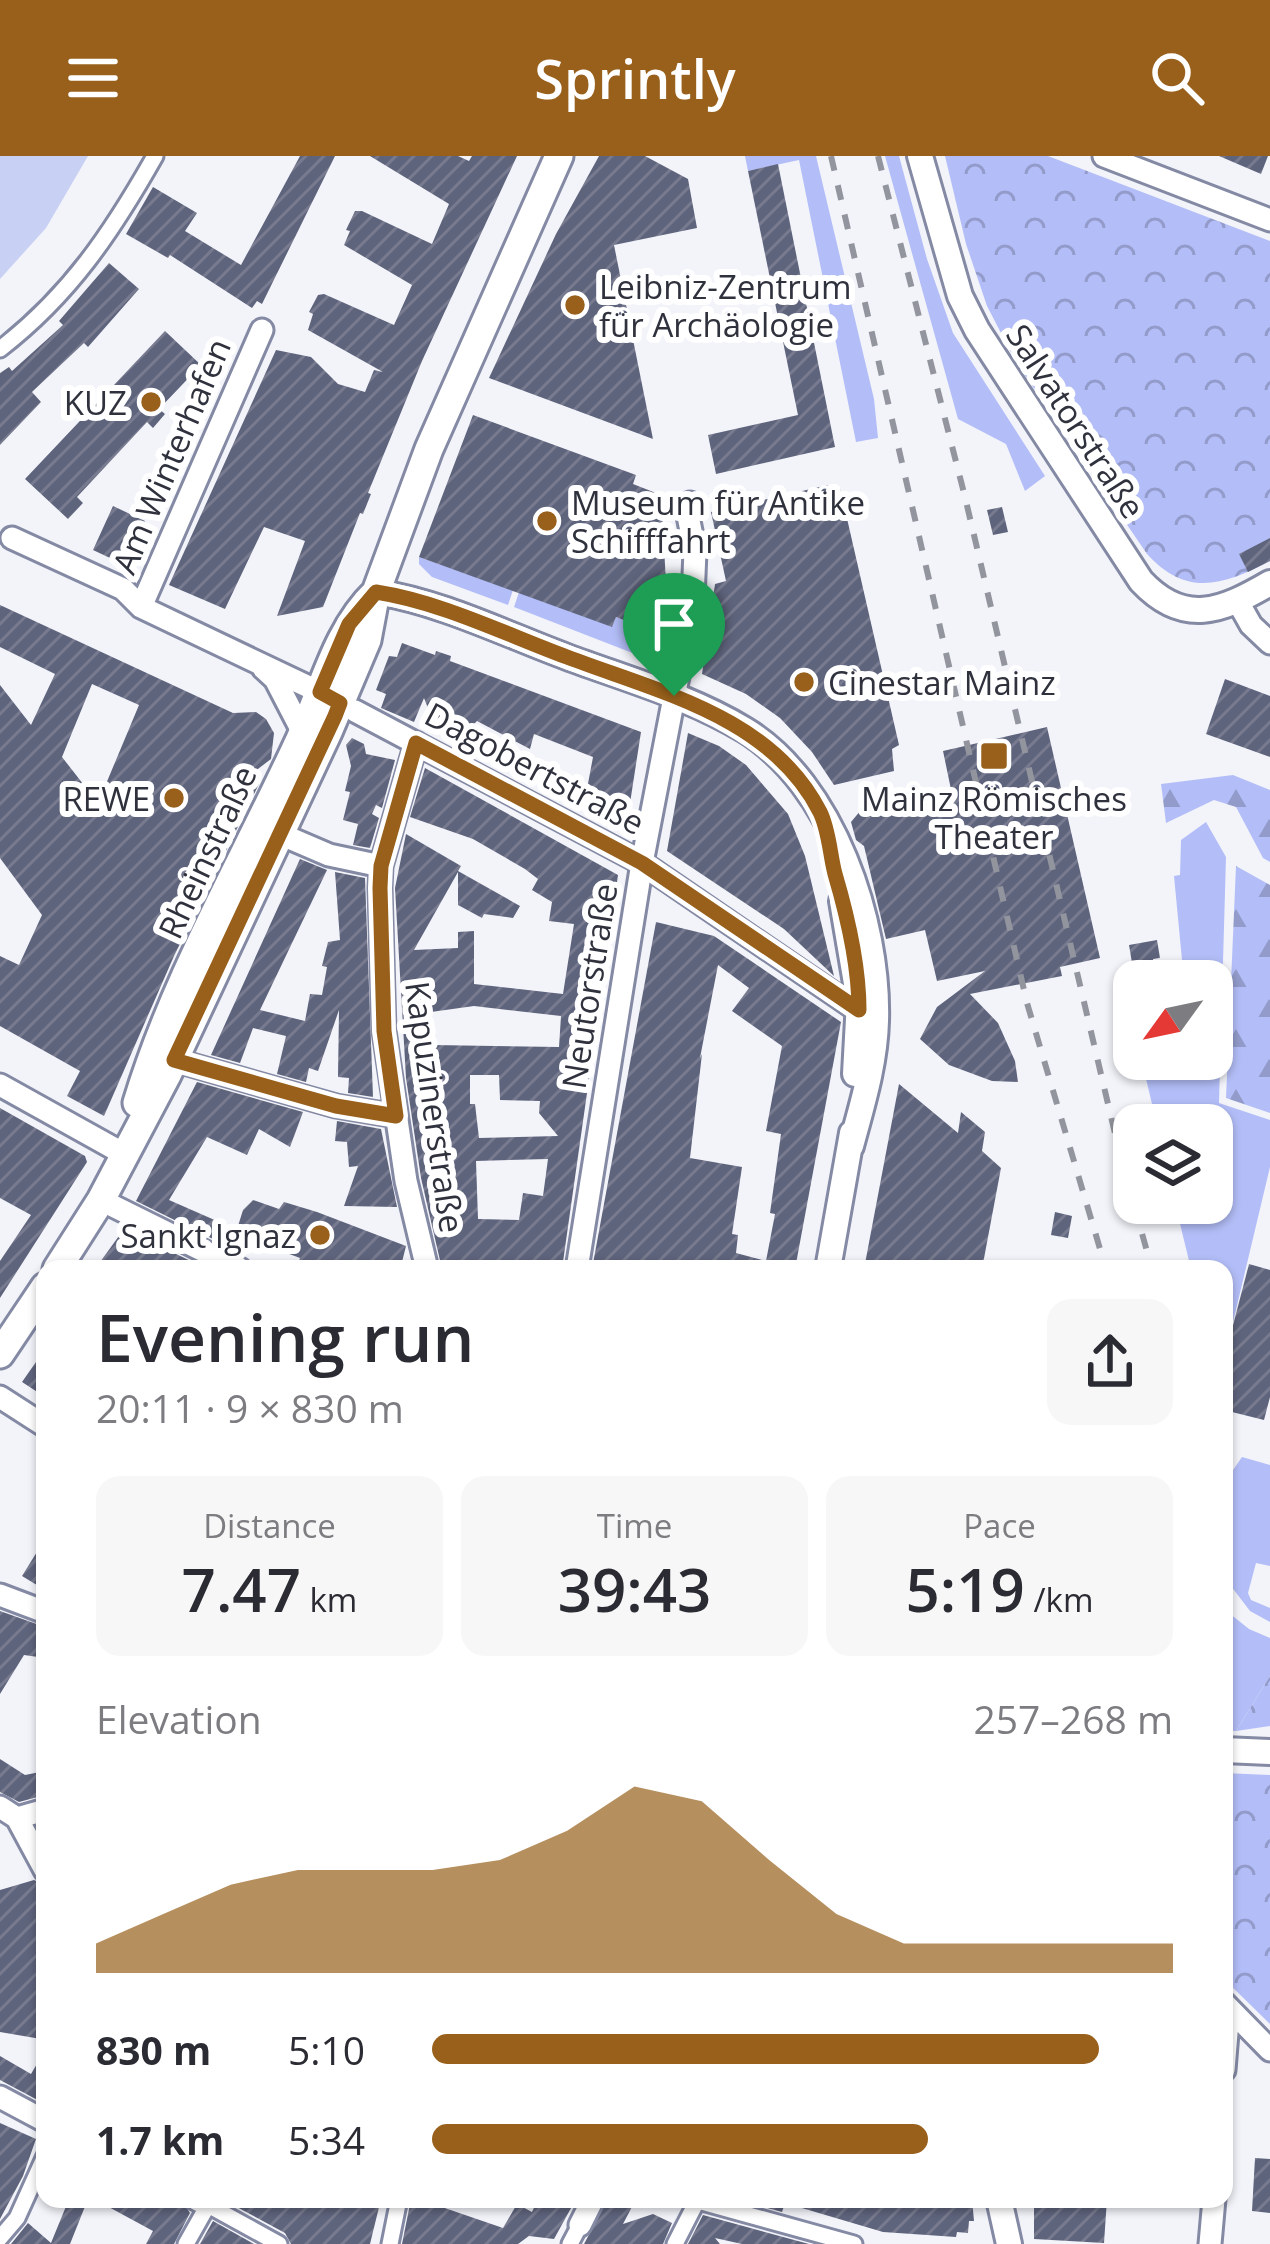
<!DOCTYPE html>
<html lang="en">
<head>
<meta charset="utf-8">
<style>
	body { margin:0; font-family:"Open Sans",sans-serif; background:#f7f7f7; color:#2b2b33; height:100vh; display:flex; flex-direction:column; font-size:45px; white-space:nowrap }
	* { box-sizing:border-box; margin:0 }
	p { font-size:39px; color:#7c7c81 }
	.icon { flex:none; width:66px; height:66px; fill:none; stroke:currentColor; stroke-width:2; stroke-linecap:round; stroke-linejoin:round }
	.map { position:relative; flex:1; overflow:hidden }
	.sheet { position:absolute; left:36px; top:1104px; width:1197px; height:948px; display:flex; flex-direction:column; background:#fff; border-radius:24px; box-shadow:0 3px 9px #0004 }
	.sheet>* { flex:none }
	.needle { width:78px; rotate:237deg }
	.fabs { position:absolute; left:1113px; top:804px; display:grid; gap:24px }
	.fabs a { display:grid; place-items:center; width:120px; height:120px; border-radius:24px; background:#fff; box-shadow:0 3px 9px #0004; font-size:60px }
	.pin { position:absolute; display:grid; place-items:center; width:102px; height:102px; color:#fff; margin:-123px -51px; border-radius:50% 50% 50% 0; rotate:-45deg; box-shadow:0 0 12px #0007 }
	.pin .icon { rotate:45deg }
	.round { display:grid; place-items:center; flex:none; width:126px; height:126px; border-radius:24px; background:#f7f7f7 }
	.overview { display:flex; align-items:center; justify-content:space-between; height:204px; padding:0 60px }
	h1 { font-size:66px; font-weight:600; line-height:90px }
	.figures { display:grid; grid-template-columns:repeat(3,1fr); gap:18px; height:204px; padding:12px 60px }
	.figures div { display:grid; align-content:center; border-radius:24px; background:#f7f7f7; text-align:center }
	.figures b { font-size:60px; font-weight:600 }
	.figures small { font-size:33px; font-weight:400 }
	.figures p { font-size:33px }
	.chart { height:336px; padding:24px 60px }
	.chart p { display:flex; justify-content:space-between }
	.chart svg { width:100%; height:216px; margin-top:12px; fill:#98601b; opacity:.7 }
	ul { padding:0 60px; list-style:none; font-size:39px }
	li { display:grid; grid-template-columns:192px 144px 1fr; align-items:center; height:90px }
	li i { height:30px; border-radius:15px; background:#98601b }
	header { display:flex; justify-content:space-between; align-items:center; height:156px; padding:0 60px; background:#98601b; color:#fff; font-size:54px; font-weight:600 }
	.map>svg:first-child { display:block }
	.grass { fill:#b3bef8 }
	.forest { fill:url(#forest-firs) }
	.park { fill:url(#park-crowns) }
	.water { fill:#c8d0f4 }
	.building { fill:url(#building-hatch); fill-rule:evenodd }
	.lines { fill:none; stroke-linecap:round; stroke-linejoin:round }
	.pedestrian-casing { stroke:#8489a4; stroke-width:21 }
	.minor-casing { stroke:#8489a4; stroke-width:27 }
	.tertiary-casing { stroke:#8489a4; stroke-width:30 }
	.secondary-casing { stroke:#8489a4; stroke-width:33 }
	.pedestrian { stroke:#fff; stroke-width:15 }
	.minor { stroke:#fff; stroke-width:21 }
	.tertiary { stroke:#fff; stroke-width:24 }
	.secondary { stroke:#fff; stroke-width:27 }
	.rail { stroke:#93959e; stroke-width:6; stroke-dasharray:15 15; stroke-linecap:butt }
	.route-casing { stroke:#fff; stroke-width:24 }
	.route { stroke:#98601b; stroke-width:15 }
	.poi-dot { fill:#98601b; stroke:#fff; stroke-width:4.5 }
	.labels { text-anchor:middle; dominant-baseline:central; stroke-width:12; stroke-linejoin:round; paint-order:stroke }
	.poi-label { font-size:33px; fill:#2f313d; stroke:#fff; text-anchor:start }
	.street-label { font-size:33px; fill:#2f313d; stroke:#fff }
</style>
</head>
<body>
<header><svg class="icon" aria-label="menu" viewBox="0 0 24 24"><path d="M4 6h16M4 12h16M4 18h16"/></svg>Sprintly<svg class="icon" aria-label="search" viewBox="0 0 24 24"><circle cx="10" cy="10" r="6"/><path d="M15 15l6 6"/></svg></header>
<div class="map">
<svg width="1270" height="2088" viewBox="0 0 1270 2088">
	<defs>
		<pattern id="forest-firs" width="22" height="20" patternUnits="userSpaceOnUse" patternTransform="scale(3)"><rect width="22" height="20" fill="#b3bef8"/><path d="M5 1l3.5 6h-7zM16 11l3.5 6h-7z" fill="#929bca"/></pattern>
		<pattern id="park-crowns" width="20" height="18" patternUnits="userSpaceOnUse" patternTransform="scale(3)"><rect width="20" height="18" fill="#b3bef8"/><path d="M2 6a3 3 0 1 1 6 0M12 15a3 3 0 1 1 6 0" fill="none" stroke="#929bca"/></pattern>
		<pattern id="building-hatch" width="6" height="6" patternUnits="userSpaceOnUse" patternTransform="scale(3)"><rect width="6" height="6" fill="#5f647d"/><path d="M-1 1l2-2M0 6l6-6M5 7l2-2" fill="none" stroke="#787b8f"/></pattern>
	</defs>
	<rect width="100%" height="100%" fill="#f3f4fa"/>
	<path class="grass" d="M745 0H816L874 243 878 282 856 286 799 4 748 15Z
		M885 0H899L927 103 953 177 1045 320 1025 335 1006 288 958 263Z
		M419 401 513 434 508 449 432 421 419 408Z
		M519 436 611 470 616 461 657 477 655 490 646 498H635L514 451Z
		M1206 666 1226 701 1219 947 1270 964V1011L1224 1204V1113H1191L1175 1047H1212V969H1157L1142 906 1212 903V825H1184L1174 720 1180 719 1181 684Z
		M1242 1301 1270 1309V1410L1256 1407 1248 1437 1251 1444 1270 1452V1466L1250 1455 1224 1421V1327Z
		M1224 1453 1249 1473 1270 1482V1520L1236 1575H1224Z"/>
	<path class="forest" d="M1233 619 1270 634V706L1263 702 1236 651 1214 644 1166 667 1161 628Z
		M1236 710 1270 729V957L1226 942Z"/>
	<path class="park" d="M945 0H1048L1270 85V405C1224 429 1187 442 1147 398L1016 206 987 150 966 88Z
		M1270 1520V1570L1236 1575Z
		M1224 1617 1270 1619V1868L1224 1823Z"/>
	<path class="water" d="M0 0H88L46 72 0 123Z"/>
	<path class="building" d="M300 0H335L262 148 257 145 252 152 170 99 168 102 126 78 153 31 197 57 185 75 241 109Z
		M370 0H458L469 5 472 0H517L422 205 368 337 371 338 363 358 360 357 323 451 277 460 305 385 264 371 225 453 169 429 276 194 311 201 338 228 365 236 374 214 383 216 308 174 313 158 309 156 318 139 324 138 394 169 412 129 344 89 350 75 346 74 355 55H362L432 88 449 48Z
		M599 0H645L688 23 697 72 614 89 653 283 489 222 556 78Z
		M1219 0H1268L1261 18Z
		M778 8 835 291 716 318 708 279 798 259 748 15Z
		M109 107 139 133 88 191 84 187 32 236 41 246 0 289V217L9 211 12 215 63 169 59 165Z
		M165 175 201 209 159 253 165 258 153 272 147 266 77 341 83 347 68 363 25 323Z
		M473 259 636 319 633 328 661 339 666 426 657 477 616 461 612 471 419 401Z
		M828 329 829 335 840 332 899 589 892 593 894 615 834 629 812 596 780 562 746 538 702 518 715 428 726 425 711 356Z
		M113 350 145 365 125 409 93 394Z
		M1002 351 1008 376 993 379 987 354Z
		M1270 382V405L1248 416 1239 398Z
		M0 449 233 557 256 556 266 563 274 577 271 603 246 622 259 628 174 800 104 960 67 940 80 915 0 870V800L19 809 42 759 0 702V529L31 569 55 518 0 491ZM92 528 139 549 98 647 62 601Z
		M402 487 435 499 436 495 451 500 450 505 641 576 626 673 584 649 593 601 534 578 530 593 477 565 462 581 443 559 433 565 424 542 414 566 381 552 386 538 376 534 389 500 397 501Z
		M1225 523 1270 540V601L1206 578Z
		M1047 571 1100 802 1060 811 1062 820 970 838 998 867 1015 905 1018 926 992 925 949 909 920 883 937 851 985 815 937 825 925 774 886 783 864 690 856 684 851 666 861 654 873 653 882 659 953 643 943 595Z
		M688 577 719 590 746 609 788 658 805 700 834 820 784 773 667 695Z
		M352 582 364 588 366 598 395 604 382 652 376 649 372 658 379 662 370 692 353 689 358 668 343 664 350 636 345 635 351 610 346 589Z
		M425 612 618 719 562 1113H442L421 1022 406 922 395 732 406 678 461 710 458 715 520 750 513 762 484 758 482 762 458 749V716L414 794 458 792V776L474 775V828L563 838 574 768 549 765 552 746 532 734 538 723 525 713 473 683 410 661ZM474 850 561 860 559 891 433 889 431 856ZM470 919H499L500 944 540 945 539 957 558 980 479 982 475 948H470ZM548 1003 543 1040 523 1037 519 1064 478 1063 476 1005Z
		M300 703 327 714 260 854 305 865 310 838 322 839 327 811 322 810 328 786 340 784 335 716 365 722 373 941 348 937 349 922 338 921 339 854 318 915 309 912 306 926 277 918 286 880 253 872 240 907 211 899Z
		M656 766 714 780 841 866 795 1113H592ZM718 809 749 832 732 855 782 890 766 975 781 978 770 1057 775 1058 766 1105 736 1097 738 1079 732 1078 742 1011 690 1002 702 898 700 902Z
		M1157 784 1160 802 1153 803 1154 810 1137 813 1136 806 1132 807 1129 789Z
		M197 926 303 956 290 991 259 973 247 999 207 981 169 1044 226 1069 219 1086 136 1045Z
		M899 928 958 977 961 956 985 976 982 995 1001 1012 982 1113H864Z
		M0 952 85 1000 87 1006 0 1142V1105L31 1059 0 1042Z
		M337 965 381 973 397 1051 344 1050 358 1010 349 1011 347 986 335 985Z
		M253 1044 279 1053 284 1046 317 1056 406 1090 401 1110 398 1113H296L300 1102 268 1090V1080L238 1070 243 1054Z
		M1055 1056 1072 1060 1068 1082 1051 1079Z
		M124 1073 197 1108 194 1113H95Z
		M1249 1108 1270 1114V1241L1264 1264 1224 1254V1204Z
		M45 1193V1241L22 1226Z
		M45 1383V1434L22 1420Z
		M0 1455 45 1471V1502L24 1499 0 1538Z
		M0 1603 25 1619 45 1615V1639L19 1646 0 1636Z
		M34 1724 45 1729 41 1883 0 1876V1734Z
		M45 1894V1948L0 1924V1900L31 1918Z
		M0 1967 36 1983 23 2020 0 2063Z
		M1255 2002 1270 2003V2057L1252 2055Z
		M69 2043H88L70 2088H11L28 2067 51 2087Z
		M94 2043H181L190 2057 174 2088H146L153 2075Z
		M222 2043H381L370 2088H291L285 2077Z
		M411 2043H438L436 2049 503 2072 517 2048 532 2056 538 2043H576L554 2083 529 2080 518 2088H402Z
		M608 2043H636L623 2068 653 2058 672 2067 663 2088H584Z
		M761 2043H972L974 2065H969L968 2077 957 2076 956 2081 883 2076 785 2047 782 2056 760 2050Z
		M1034 2043H1107L1104 2087 1034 2083Z
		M703 2059 809 2088H742L715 2082 720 2088H688Z
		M213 2065 254 2088H200Z"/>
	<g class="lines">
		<defs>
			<path id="pedestrian" d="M0 193C70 139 112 76 155 0
				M698 2045 854 2088
				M0 2082 17 2062 45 2000
				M186 2088 208 2049 279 2088
				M390 2088 399 2043
				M570 2088 580 2069
				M675 2088 698 2043"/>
			<path id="minor" d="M1104 0 1270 64
				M12 382 123 433 141 451 332 542
				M1238 446 1251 469 1270 487
				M141 451 262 174
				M263 512 275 523 303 577
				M355 555 642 707 869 862
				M416 587 381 710 380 732 384 875 406 1025 427 1113
				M280 678 329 699 381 710
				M174 904 336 950 396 960
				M0 929 124 998
				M101 1044 240 1113
				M577 1113 642 707 693 443 695 395 687 355 690 347
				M0 1241 45 1270
				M0 1439 45 1456
				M0 1651 17 1662 45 1654
				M17 1662 45 1714
				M1224 1847 1270 1894
				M1224 1914 1229 1852
				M0 1941 45 1965
				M196 2043 208 2049
				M580 2069 593 2043
				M1210 2088 1214 2043"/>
			<path id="tertiary" d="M920 0 960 140 977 174 1141 425C1184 471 1222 455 1270 427
				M376 436C441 446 505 478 567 501 626 523 691 541 745 574 833 628 879 766 876 865 875 908 862 949 851 990
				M842 745 859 845 855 918
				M828 1113 852 977
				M1224 1594 1270 1596
				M999 2043 1009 2088"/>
			<path id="secondary" d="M137 947C175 821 245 703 300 583 323 534 336 474 376 436
				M57 1113 101 1044 167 919 328 576 367 484 376 436 429 293 559 0
				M0 1198 45 1131"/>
		</defs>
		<use href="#pedestrian" class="pedestrian-casing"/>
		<use href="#minor" class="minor-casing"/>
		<use href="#tertiary" class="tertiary-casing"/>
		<use href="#secondary" class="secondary-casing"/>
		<use href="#pedestrian" class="pedestrian"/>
		<use href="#minor" class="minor"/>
		<use href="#tertiary" class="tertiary"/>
		<use href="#secondary" class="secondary"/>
		<path class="rail" d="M831 0 1027 847 1106 1113
			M878 0 965 341 1121 1003 1152 1113"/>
	</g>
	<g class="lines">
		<defs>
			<path id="route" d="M376 436C441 446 505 478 567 501 659 536 772 561 820 656 829 674 830 699 835 718 848 762 859 809 859 854L642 707 416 587 381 710 380 732 384 875 396 960 336 950 174 904 335 560 340 547 320 536 349 468Z"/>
		</defs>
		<use href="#route" class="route-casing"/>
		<use href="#route" class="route"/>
	</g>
	<g class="poi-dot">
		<circle cx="575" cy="149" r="12"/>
		<circle cx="151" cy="246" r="12"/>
		<circle cx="547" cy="365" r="12"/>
		<circle cx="804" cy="526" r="12"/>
		<rect x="979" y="585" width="30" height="30" rx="6"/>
		<circle cx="174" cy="642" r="12"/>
		<circle cx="320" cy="1079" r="12"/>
	</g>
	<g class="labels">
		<g class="poi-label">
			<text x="599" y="130">Leibniz-Zentrum<tspan x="599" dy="38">für Archäologie</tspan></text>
			<text x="127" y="246" text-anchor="end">KUZ</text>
			<text x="571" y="346">Museum für Antike<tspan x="571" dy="38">Schifffahrt</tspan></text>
			<text x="828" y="526">Cinestar Mainz</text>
			<text x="150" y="642" text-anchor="end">REWE</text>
			<text x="994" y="642" text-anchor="middle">Mainz Römisches<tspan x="994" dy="38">Theater</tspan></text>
			<text x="296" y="1079" text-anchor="end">Sankt Ignaz</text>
		</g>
		<g class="street-label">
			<text transform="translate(1076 265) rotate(57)">Salvatorstraße</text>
			<text transform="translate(171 300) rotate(-67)">Am Winterhafen</text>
			<text transform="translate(535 612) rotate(28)">Dagobertstraße</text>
			<text transform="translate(207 696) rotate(-65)">Rheinstraße</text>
			<text transform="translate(589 830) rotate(-81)">Neutorstraße</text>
			<text transform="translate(435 951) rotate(82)">Kapuzinerstraße</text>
		</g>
	</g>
</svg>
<div class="fabs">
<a><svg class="needle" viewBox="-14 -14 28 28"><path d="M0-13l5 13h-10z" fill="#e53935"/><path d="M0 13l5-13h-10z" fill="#7c7c81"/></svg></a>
<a><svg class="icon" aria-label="layers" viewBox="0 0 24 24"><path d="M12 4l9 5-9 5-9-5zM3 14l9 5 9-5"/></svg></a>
</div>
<div class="pin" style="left:674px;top:540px;background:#1e9e55"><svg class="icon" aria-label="arrive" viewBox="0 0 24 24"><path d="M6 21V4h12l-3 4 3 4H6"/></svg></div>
<section class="sheet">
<div class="overview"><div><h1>Evening run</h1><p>20:11 · 9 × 830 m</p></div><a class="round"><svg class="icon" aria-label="share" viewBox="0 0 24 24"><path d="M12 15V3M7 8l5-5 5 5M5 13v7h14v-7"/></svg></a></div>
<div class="figures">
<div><p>Distance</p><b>7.47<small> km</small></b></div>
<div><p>Time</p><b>39:43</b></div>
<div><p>Pace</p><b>5:19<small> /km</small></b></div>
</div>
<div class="chart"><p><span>Elevation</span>257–268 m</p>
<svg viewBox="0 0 160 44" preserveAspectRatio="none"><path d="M0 44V38L10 32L20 26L30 23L40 23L50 23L60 21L70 15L80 6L90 9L100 21L110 32L120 38L130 38L140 38L150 38L160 38V44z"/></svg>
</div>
<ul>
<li><b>830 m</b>5:10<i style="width:90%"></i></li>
<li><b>1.7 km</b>5:34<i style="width:67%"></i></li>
</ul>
</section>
</div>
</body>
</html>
